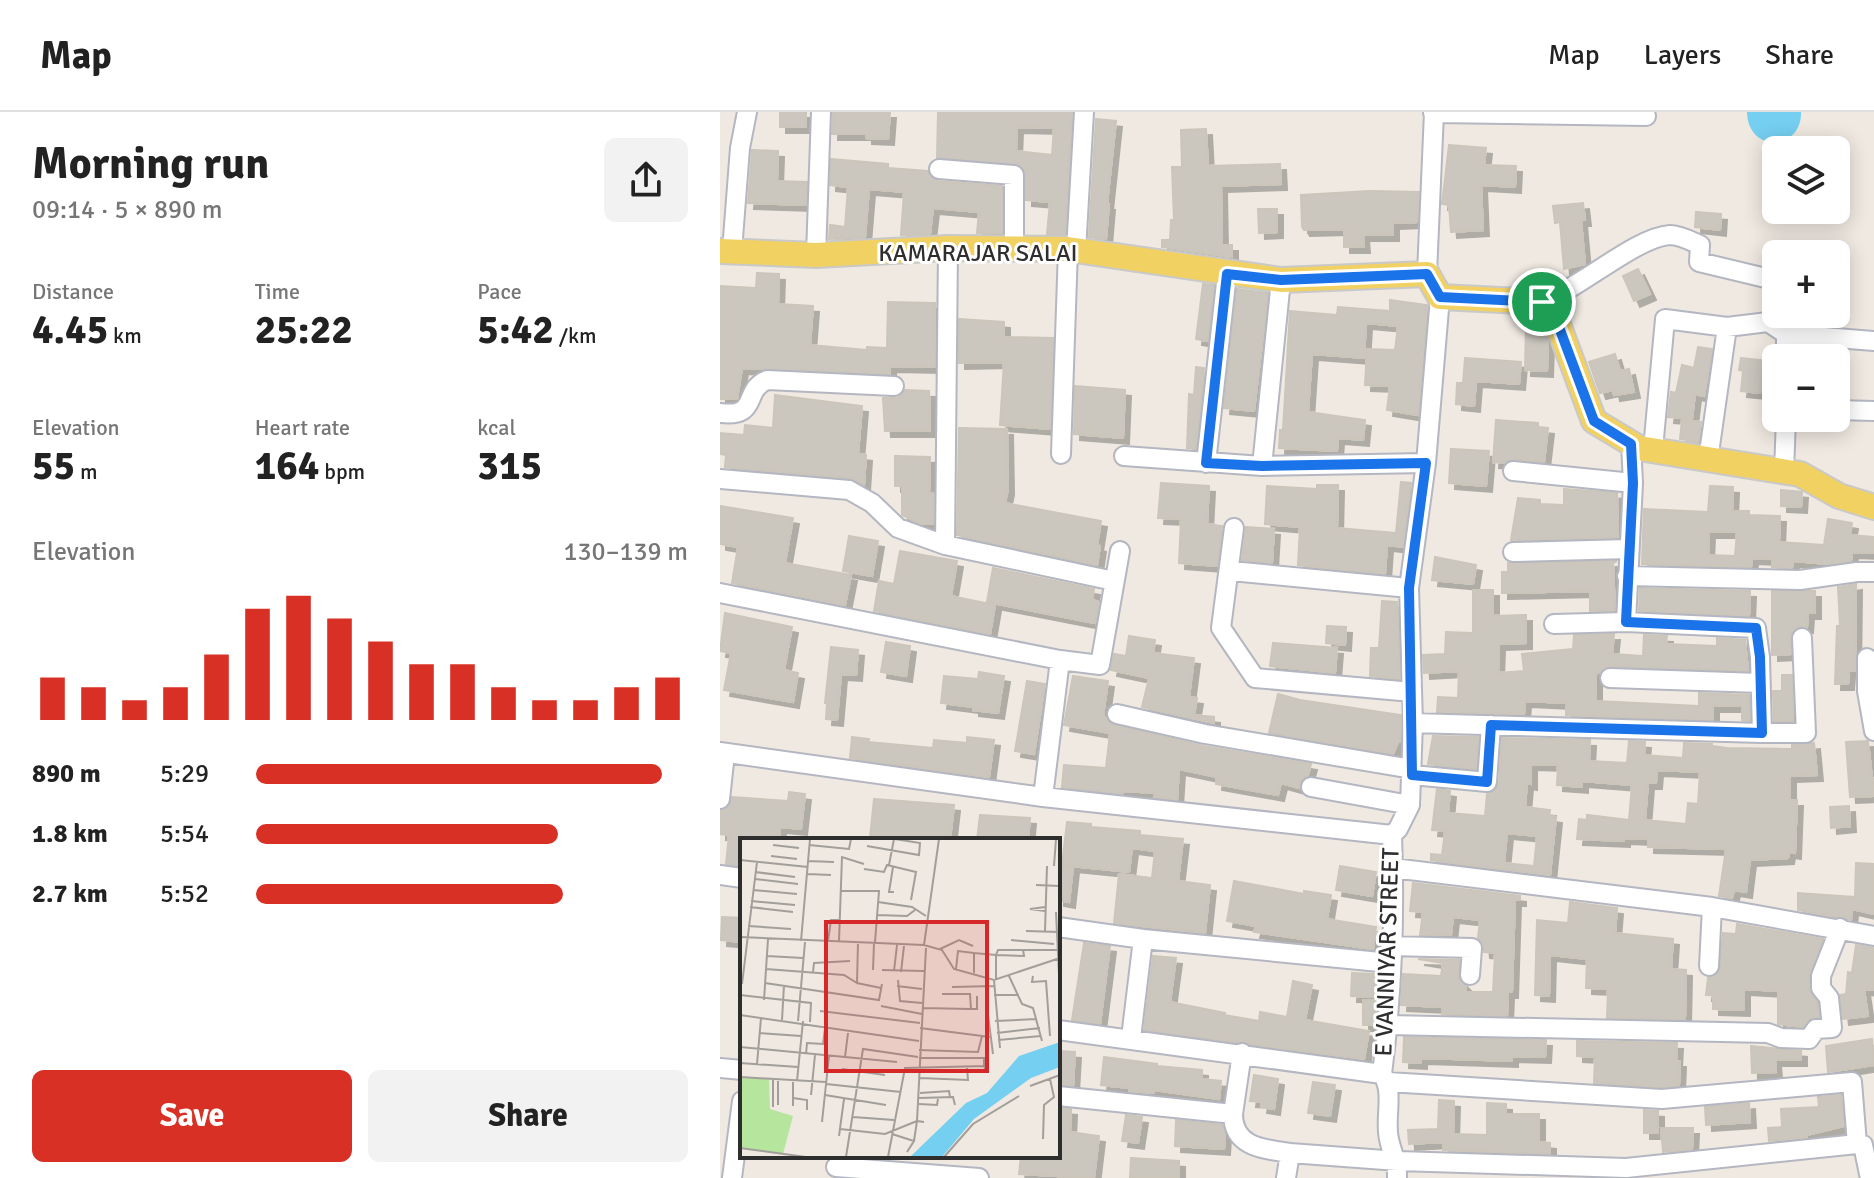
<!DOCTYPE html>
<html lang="en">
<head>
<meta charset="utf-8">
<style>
	body { margin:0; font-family:Signika,sans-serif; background:#f2f2f2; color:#222; height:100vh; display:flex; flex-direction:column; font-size:30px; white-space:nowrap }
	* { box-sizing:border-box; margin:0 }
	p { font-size:26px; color:#767676 }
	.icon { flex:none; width:44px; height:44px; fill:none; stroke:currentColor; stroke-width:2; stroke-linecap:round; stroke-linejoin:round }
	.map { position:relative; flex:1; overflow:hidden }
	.sheet { display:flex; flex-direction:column; background:#fff; width:720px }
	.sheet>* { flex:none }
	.tools { position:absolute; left:1042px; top:24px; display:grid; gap:16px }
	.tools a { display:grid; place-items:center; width:88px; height:88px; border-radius:12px; background:#fff; box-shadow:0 4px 20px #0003; font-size:40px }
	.pin { position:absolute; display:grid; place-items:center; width:68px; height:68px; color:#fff; margin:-34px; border:4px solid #fff; border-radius:50%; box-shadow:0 2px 8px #0007 }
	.round { display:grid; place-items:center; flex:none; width:84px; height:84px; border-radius:12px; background:#f2f2f2 }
	.headline { display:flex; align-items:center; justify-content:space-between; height:136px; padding:0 32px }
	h1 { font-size:44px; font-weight:700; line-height:60px }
	.metrics { display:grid; grid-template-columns:repeat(3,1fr); gap:12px; height:136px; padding:8px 32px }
	.metrics div { display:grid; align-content:center }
	.metrics b { font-size:40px; font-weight:700 }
	.metrics small { font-size:22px; font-weight:400 }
	.metrics p { font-size:22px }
	.chart { height:224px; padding:16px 32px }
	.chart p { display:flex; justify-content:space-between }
	.chart svg { width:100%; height:144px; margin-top:8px; stroke:#d93025; stroke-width:6 }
	.action { display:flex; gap:16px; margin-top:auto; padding:16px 32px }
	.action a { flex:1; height:92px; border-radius:12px; background:#d93025; color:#fff; font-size:32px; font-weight:700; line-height:92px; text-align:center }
	.action a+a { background:#f2f2f2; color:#222 }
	ul { padding:0 32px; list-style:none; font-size:26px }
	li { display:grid; grid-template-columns:128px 96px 1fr; align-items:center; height:60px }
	li i { height:20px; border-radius:10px; background:#d93025 }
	header { display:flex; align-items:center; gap:48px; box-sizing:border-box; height:112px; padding:0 40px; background:#fff; border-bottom:2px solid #e0e0e0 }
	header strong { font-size:38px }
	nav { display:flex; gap:44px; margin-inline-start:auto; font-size:28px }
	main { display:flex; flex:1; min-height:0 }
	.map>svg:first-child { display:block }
	.water { fill:#75cff0 }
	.building { fill:#cbc7bf; stroke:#cbc5ba; stroke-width:2; fill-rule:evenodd; filter:url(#shadow) }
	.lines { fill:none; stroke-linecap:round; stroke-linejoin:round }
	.minor-casing { stroke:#b4b7c1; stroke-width:22 }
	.major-casing { stroke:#c9c9c9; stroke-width:28 }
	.minor { stroke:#fff; stroke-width:18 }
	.major { stroke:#f2d163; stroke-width:24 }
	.route-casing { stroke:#fff; stroke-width:16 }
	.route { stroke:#1a73e8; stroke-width:10 }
	.labels { text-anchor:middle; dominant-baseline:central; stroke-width:6; stroke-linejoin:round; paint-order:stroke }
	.street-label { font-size:24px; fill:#2e2e2e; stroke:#fff }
	.inset-road { fill:none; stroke:#a29e99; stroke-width:2 }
	.view { fill:#d62828; fill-opacity:0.15; stroke:#d62828; stroke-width:4 }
	.inset-edge { fill:none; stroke:#2e2e2e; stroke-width:4 }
</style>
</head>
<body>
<header>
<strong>Map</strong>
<nav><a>Map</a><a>Layers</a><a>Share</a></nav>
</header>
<main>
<section class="sheet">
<div class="headline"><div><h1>Morning run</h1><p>09:14 · 5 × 890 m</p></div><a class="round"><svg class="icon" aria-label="share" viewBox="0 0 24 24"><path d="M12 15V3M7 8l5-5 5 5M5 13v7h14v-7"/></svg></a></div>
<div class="metrics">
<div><p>Distance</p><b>4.45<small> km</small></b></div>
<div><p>Time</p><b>25:22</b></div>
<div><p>Pace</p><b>5:42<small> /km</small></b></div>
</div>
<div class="metrics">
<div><p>Elevation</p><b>55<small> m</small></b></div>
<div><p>Heart rate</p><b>164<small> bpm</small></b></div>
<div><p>kcal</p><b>315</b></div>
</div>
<div class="chart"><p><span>Elevation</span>130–139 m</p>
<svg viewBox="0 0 160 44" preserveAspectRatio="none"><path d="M5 44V31M15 44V34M25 44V38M35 44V34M45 44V24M55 44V10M65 44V6M75 44V13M85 44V20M95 44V27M105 44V27M115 44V34M125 44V38M135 44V38M145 44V34M155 44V31"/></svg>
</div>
<ul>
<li><b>890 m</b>5:29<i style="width:94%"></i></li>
<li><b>1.8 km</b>5:54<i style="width:70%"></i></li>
<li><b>2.7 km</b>5:52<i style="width:71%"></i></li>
</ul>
<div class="action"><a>Save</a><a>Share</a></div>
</section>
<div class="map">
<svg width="1154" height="1066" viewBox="0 0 1154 1066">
	<defs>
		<filter id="shadow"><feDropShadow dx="6" dy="6" stdDeviation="0" flood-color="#0004"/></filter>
	</defs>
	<rect width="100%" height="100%" fill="#efe9e1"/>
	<path class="water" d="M1027 0H1081C1082 39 1028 42 1027 0Z"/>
	<path class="building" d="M60 0H86V15H60Z
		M113 0H170L168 27 146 26V22H112Z
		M218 0H352L345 122H327L330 90 306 88V62L300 53 217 46ZM297 15 334 16 332 43 296 39Z
		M376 7 396 9 387 92H389L386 127 369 125Z
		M486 17 488 54 560 52 561 72 501 74 502 133H512V145L442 135V128H450L451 108H454L452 55H462L461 18Z
		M729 33 766 36 764 53 796 54 795 75 761 73 763 118 731 120 729 93 722 92Z
		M32 38 58 39 57 69 87 70 86 93 28 91Z
		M111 47 168 52V56L208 59 212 66 218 69 282 74V121H257L259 100 213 96 210 122 181 123 184 80 149 77 145 125 109 127 110 113 125 115 128 75 110 73Z
		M650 79 699 80 697 110 673 111V123H643L644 135H624V117L584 118 582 115 581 83Z
		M863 91 865 108H861L865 152 844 157 840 110 835 111 833 94Z
		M538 97H557V120L539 121Z
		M976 100 1001 102 1000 118 975 115Z
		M918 157 930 182 914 189 903 164Z
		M37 161 59 162 58 192 93 194 90 233 147 238V235L167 236 168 190 215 191V255L170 254V262L22 256 17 287H0V174L36 176Z
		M483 172 494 173 488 229 476 227Z
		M517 177 548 181 534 299 504 296Z
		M670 188 707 193 698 303 667 298 670 274 645 273 647 237 675 238 678 214 646 211 644 246 592 242 588 300 645 308 643 328 618 326 617 339 559 336 560 318H563L570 199 617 203 618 195 670 199Z
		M239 207 284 210V225L333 226 330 317 280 313 284 250 239 251Z
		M806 213 822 214 828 229 827 259 805 258Z
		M978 235 992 237 984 284 975 282 972 307 948 305 951 280 956 281 962 253 974 256Z
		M895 242 900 259 909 257 914 280 894 283 893 278 880 281 869 250Z
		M745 246 801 250 799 272 756 269 754 294 736 292 737 271H743Z
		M1021 246 1048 249 1046 262 1042 261 1040 281 1021 279 1023 259 1019 258Z
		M476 255 484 256 476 337 467 336 469 282 474 283Z
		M355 274 405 278 403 326 354 322Z
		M185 278 209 279 210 319H165L163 286 179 285Z
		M55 283 142 294 138 342 146 343 144 373 130 366 5 355 6 343 0 342V321L24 323 25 313 53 316Z
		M776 308 818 311V315L828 316 824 350 794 347 784 351 773 350Z
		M962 308 981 310 978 330 960 327Z
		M239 316 287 317 288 377 285 391 381 409 377 433 380 434 377 453 237 423Z
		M731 337 769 339 766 374 729 371Z
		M175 344 210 345 209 381 214 382 213 412H202L182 403V374H175Z
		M681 370 691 371 683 435 667 433 665 462 578 453 580 415 545 412 547 374 597 377V373H618L617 416 676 421Z
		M441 371 489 374 487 412 502 414 497 454 459 451 461 407 438 406Z
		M990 374 1013 375 1012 399H1029V403L1060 404 1059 430 1104 433 1108 407 1132 411 1130 423 1154 425V441L1132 440 1131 449 1108 452 1073 449 1072 456 1052 455V447L1032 446 1031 455 922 452 924 397 988 400ZM989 420H1017L1015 444 988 443Z
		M844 377 897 381 898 425 791 428 798 386 820 388V392L844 393Z
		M1061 378 1082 380 1081 395 1061 394Z
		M0 394 73 406 65 451 131 463 125 493 12 471 18 435 0 432Z
		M526 415 554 417 552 451 522 448Z
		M129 424 158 429 152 464 123 459Z
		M180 439 237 449 231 484 275 493 270 522 154 499 159 469 174 472Z
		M715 445 756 453 753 472 712 468Z
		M897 449 893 451 895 498 870 499V479L782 481V460H788V451Z
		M273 456 374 477 372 488 379 490 375 511 267 490Z
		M1136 472 1135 559H1129L1128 572H1115L1117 514H1120L1118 475Z
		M920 476 1030 479 1029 504 919 499Z
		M753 478H773V504L806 503V531L779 532 778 561 804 559 802 542 853 537 854 523 894 522 892 542 923 544 924 523 947 524 946 532 997 534V526L1025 528 1028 559 890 554 876 562V589L979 594V581L1029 583 1030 609 1022 608V594H993V608L846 603V591L805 589 804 602 717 600 718 585 738 586 739 559 704 561 703 543 725 542 726 520 753 521Z
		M1052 479H1095V501H1088L1087 515 1081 514 1072 520 1071 542 1052 543Z
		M662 489 677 490 680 567 650 564 651 536H659Z
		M5 501 72 515 64 558 78 561 73 590 4 578 11 541 0 539Z
		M607 514 626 515 625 533 606 531Z
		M409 524 435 528 433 541 474 546 469 585 477 586 474 603 494 605V611L422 595 429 566 391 558 394 542 406 544Z
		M166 530 190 534 186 564 161 560Z
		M553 531 617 536 615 561 550 554Z
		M111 535 138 538 136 563 121 562 117 608 106 607 107 591H105Z
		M259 560 284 564 278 601 253 598V595L221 591 224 564 258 567Z
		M1062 563H1072L1073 609H1054L1053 579H1062Z
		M353 564 388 569 383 604 394 613 483 634 591 652 588 663 581 668 579 676 561 671 558 683 496 672 497 665 459 657 457 688 434 685 435 681 403 679V682L342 675 344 653 386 656 390 621 344 613Z
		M307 569 325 572 314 642 295 639Z
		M558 582 580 588 681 603 680 630H678L673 642 549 621Z
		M713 624 758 625 756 657 708 652Z
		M132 625 149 627 148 630 213 636 214 628 247 631V625L274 628 269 665 130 646Z
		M782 626 870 628 869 649 907 651 909 629 925 630 924 643 963 646 964 631 992 632V634L1007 636 1072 637V633L1094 631 1097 663 1070 664V688H1077L1075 741 1069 740 1068 746 1030 748 1026 780 1014 778 1012 786 999 784 1006 737 928 735V727L904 726V729L857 727 859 707 867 708V703L909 708 912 673 862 669V675L837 673 838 653 811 652V672L807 671 805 695 830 698 829 704 836 705 830 763 711 748V742L722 743 725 719 712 718 717 677 730 679 728 701 765 704 767 682 776 677 779 672ZM937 658 980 660 978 692 968 691 966 712 925 708 928 671H936ZM787 721 817 724 814 754 784 751Z
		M1148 629 1152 666H1154V684L1130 685 1126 630Z
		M69 680 85 682 81 717 60 715 59 728H22V754L6 752 9 723 0 722V699L9 695 12 685 68 689Z
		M154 687 234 693 230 728 150 726Z
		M1129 694 1130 714 1111 716 1110 695Z
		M260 703 310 706 308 728H257Z
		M347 710 371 712V715L420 719V723L463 727 458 769 490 773 485 821 394 811 399 762 432 766 435 739 412 736 409 760 342 753Z
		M1136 751 1154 752V802L1132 797 1131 808 1078 798V781L1135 785Z
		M338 753 353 755 349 790 338 788Z
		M620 754 656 760 652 784 616 778Z
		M514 769 584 782V779L611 783 607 807 656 815 653 837 534 820 536 814 507 809Z
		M693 771 800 784V788H795L792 880H788L787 904 722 902V895L681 893 683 862 721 864 723 851 698 847 739 848V867L746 874V880H773L775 841 764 840 763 831 758 826 760 808 733 805 731 823H700L703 800 690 799Z
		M850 790 897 796 895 821 953 827 951 857 966 858 965 907 887 906 888 877 866 876 867 847 830 843 829 884 815 883 817 808 848 811Z
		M2 805 22 806V830L1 828Z
		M1017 812 1103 827 1089 864V877L1097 891 1099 905 1090 907 1082 915 1058 912V879L1024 877V898L993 897V883H986L988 866 999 860 1003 821 1016 822Z
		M364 831 390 834 380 912 352 908Z
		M1136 833 1154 836V878L1144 877 1148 904 1123 907 1120 883 1126 882 1128 860 1132 861Z
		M433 844 456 846 450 890 505 901 504 903 539 909 540 900 567 905 573 869 592 873 585 908 649 919 644 947 424 918Z
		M632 861 655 862 654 885 631 884Z
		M643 888H657L655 913H643Z
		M684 925 826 928 825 945 792 944V949L701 946V951L683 950Z
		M1152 927 1154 953 1108 960 1106 934Z
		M857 929 957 931 956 949H960L959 973 942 975 874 971 875 945 857 944Z
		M1031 934 1081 939V948H1055L1056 960 1032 961Z
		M338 939 355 940 353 974 338 972Z
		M384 945 437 952V954L482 958V967L501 969 499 987 434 978V981L409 979V976L381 973Z
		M534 963 558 967 554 997 541 995 542 990 530 989Z
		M593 970 615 973 610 1004 588 1001Z
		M1121 983 1124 1014 1087 1023V1025L1049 1029 1048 1016 1062 1015 1061 997 1099 995 1098 985Z
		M719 988 734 989 733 1022 767 1023V991L786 992V1002H819V1030L830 1031V1042L723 1038V1030L689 1032 688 1018 718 1017Z
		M1029 991 1030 1010 986 1013 985 995Z
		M338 996 351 997 350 1020 379 1024 374 1066 299 1062 301 1044H338Z
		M924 998 938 999V1021H924Z
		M406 1003 422 1005 418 1031 402 1029Z
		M456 1008 502 1013 505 1021 504 1037 455 1034Z
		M941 1016H973L972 1037 943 1040Z
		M411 1046 459 1049V1066H410Z"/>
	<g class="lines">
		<defs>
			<path id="minor" d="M713 1 926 4
				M219 57 294 63V135
				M12 139 20 36 27 0
				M356 139 364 0
				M96 143 101 0
				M707 162 714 0
				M822 190C859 177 916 125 950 123 960 123 971 129 980 133L979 150 1054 168
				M1066 246V222L1154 229
				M1116 298 1154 299
				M0 301C40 306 22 278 47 268L174 274
				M933 337 945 207 1007 215 1048 210 1066 222
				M341 342 348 137
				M404 344 542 354 706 351
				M988 348 1007 215
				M486 351 507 162
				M542 354 561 168
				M793 359 913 371
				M1064 360 1066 306
				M0 367 129 378 152 391 178 416 225 433 228 136
				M514 416 501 516 535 566 692 580
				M225 433 394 469
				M793 440 909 437
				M511 459 689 476
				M907 464 1080 468 1137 460H1154
				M0 481 340 548 380 553 400 439
				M906 510 913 371 911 332
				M834 512 906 510 1036 516 1040 545 1042 621H1086L1082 526
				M1147 546V579L1154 619
				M890 566 1040 571
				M397 602 485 622 692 657
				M693 611 1042 621
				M0 640 323 685 672 723
				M692 663 767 670 771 613
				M591 675 690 693
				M323 685 340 548
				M0 687 5 641
				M673 756 992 795 1154 824
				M0 763 22 766
				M338 815 423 827 670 851
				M671 834 752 836 750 863
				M989 854 992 795
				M668 913 1048 921 1061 926 1089 927 1096 917 1112 916 1109 886 1101 876V864L1120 816
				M338 918 662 962
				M411 926 423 827
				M522 941 513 1002C513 1035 543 1037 570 1041
				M0 956 22 958
				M668 970 942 987 1132 970 1137 1032
				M338 984 513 1002
				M116 1055 259 1066
				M12 1066 22 989
				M566 1066 570 1041 678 1049 906 1056 1137 1032 1143 1033 1149 1062
				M677 1066C678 1050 672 1042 669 1027 664 1006 675 980 662 962 672 884 675 802 672 723L678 717 690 693 693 611 689 476 706 351 720 185"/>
			<path id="major" d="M0 139 96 143 228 136 348 137 561 168 707 162 720 185 822 190 833 199 874 309 919 336 1080 362 1119 384 1154 395"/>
		</defs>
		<use href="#minor" class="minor-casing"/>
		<use href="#major" class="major-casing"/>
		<use href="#minor" class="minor"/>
		<use href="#major" class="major"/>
	</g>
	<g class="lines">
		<defs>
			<path id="route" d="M507 162 561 168 707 162 720 185 822 190 833 199 874 309 911 332 913 371 906 510 1036 516 1040 545 1042 621 771 613 767 670 692 663 689 476 706 351 542 354 486 351Z"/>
		</defs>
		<use href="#route" class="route-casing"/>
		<use href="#route" class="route"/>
	</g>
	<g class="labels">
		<g class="street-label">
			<text x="258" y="141">KAMARAJAR SALAI</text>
			<text transform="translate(667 840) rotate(-88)">E VANNIYAR STREET</text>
		</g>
	</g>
	<g transform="translate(20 726)">
		<rect width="320" height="320" fill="#efe9e1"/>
		<path d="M0 240 29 241 30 271 53 278 43 316 0 309Z" fill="#b6e59e"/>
		<path d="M320 204V229L291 240 234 281 202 319H170L226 265 247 255 279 218Z" fill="#75cff0"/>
		<path class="inset-road" d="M33 7 59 10M69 7 109 11 111 1M127 8 179 17 180 5 155 1M31 18 57 21M0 22 68 29M68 23 94 24M149 27 154 1M314 28 316 1M153 29 149 54H154M124 31 144 34 147 27 176 34 171 62M15 34 55 39M67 36 91 37M15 41 58 46M296 47 320 48M13 52 57 56M101 53H139L135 104M11 63 55 67M138 64 172 69 186 78M10 69 53 74M305 73 290 71 305 69M316 74 320 158M137 77 167 78 175 72M185 85H215M8 88 51 91M286 93 320 94M305 93 307 28M0 99 184 107 202 112 214 131 254 142 320 120M271 102 314 106M61 103 70 1M88 103 91 82H100M99 103 102 19 124 26M184 107 199 1M200 111 219 102 233 108M256 117 258 112H320M256 117 284 118 283 112M27 118 63 120M26 131 104 137 117 145 118 104M216 131 218 113 234 115M133 132 134 105M142 132 184 133M154 133 157 107M73 134 74 125 110 123M161 134 164 108M234 135V115L256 117V141M269 138 282 166 293 170 302 203M293 138 292 144 306 143 310 198M158 142 160 163 182 165M254 142 260 210M25 145 139 162 142 146M117 145 141 150M2 146 17 24M157 148 182 151M212 149 254 148M202 156H230L231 171H237V158M0 157 71 165 70 184M254 157H279M246 161 253 216M24 162 28 101M141 168 182 176M182 170 231 171M80 173 180 185M0 177 179 203M42 182 44 147M58 183 65 104M255 183 296 181M180 190 250 199M20 195 61 198M257 195 300 190M258 202 301 198M0 209 157 224M179 212 238 214 242 198M66 216 67 205 83 206 87 174M105 219 108 195M179 220H244V228M0 225 58 229M17 226 21 180M102 231 145 237M0 239 86 244M180 240 228 242 227 230M38 241V267M57 243 63 183M86 246 161 254M290 248 320 237M180 255 209 253 210 259M71 257 75 217M85 257 146 267M53 260 67 262V272M179 260 213 259 215 267M179 266 197 267 198 261M53 268V242M33 269V241M113 279 154 282M82 284 89 218M100 291 145 296 177 283 186 110M152 296 174 303 167 314M99 298 104 261M303 301 304 267 314 259 310 241M174 303 177 283 184 284M0 310 66 319M106 319 123 211 178 219M148 319 165 230 244 228 246 233M204 319 233 286 279 258"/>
		<path class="view" d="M86 84H247V233H86Z"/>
		<rect width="320" height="320" class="inset-edge"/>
	</g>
</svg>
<div class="tools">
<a><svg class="icon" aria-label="layers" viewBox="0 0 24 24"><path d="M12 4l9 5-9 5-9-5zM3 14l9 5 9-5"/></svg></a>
<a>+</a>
<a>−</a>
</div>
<div class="pin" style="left:822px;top:190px;background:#1e9e55"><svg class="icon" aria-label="arrive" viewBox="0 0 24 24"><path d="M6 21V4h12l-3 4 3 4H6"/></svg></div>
</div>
</main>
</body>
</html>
